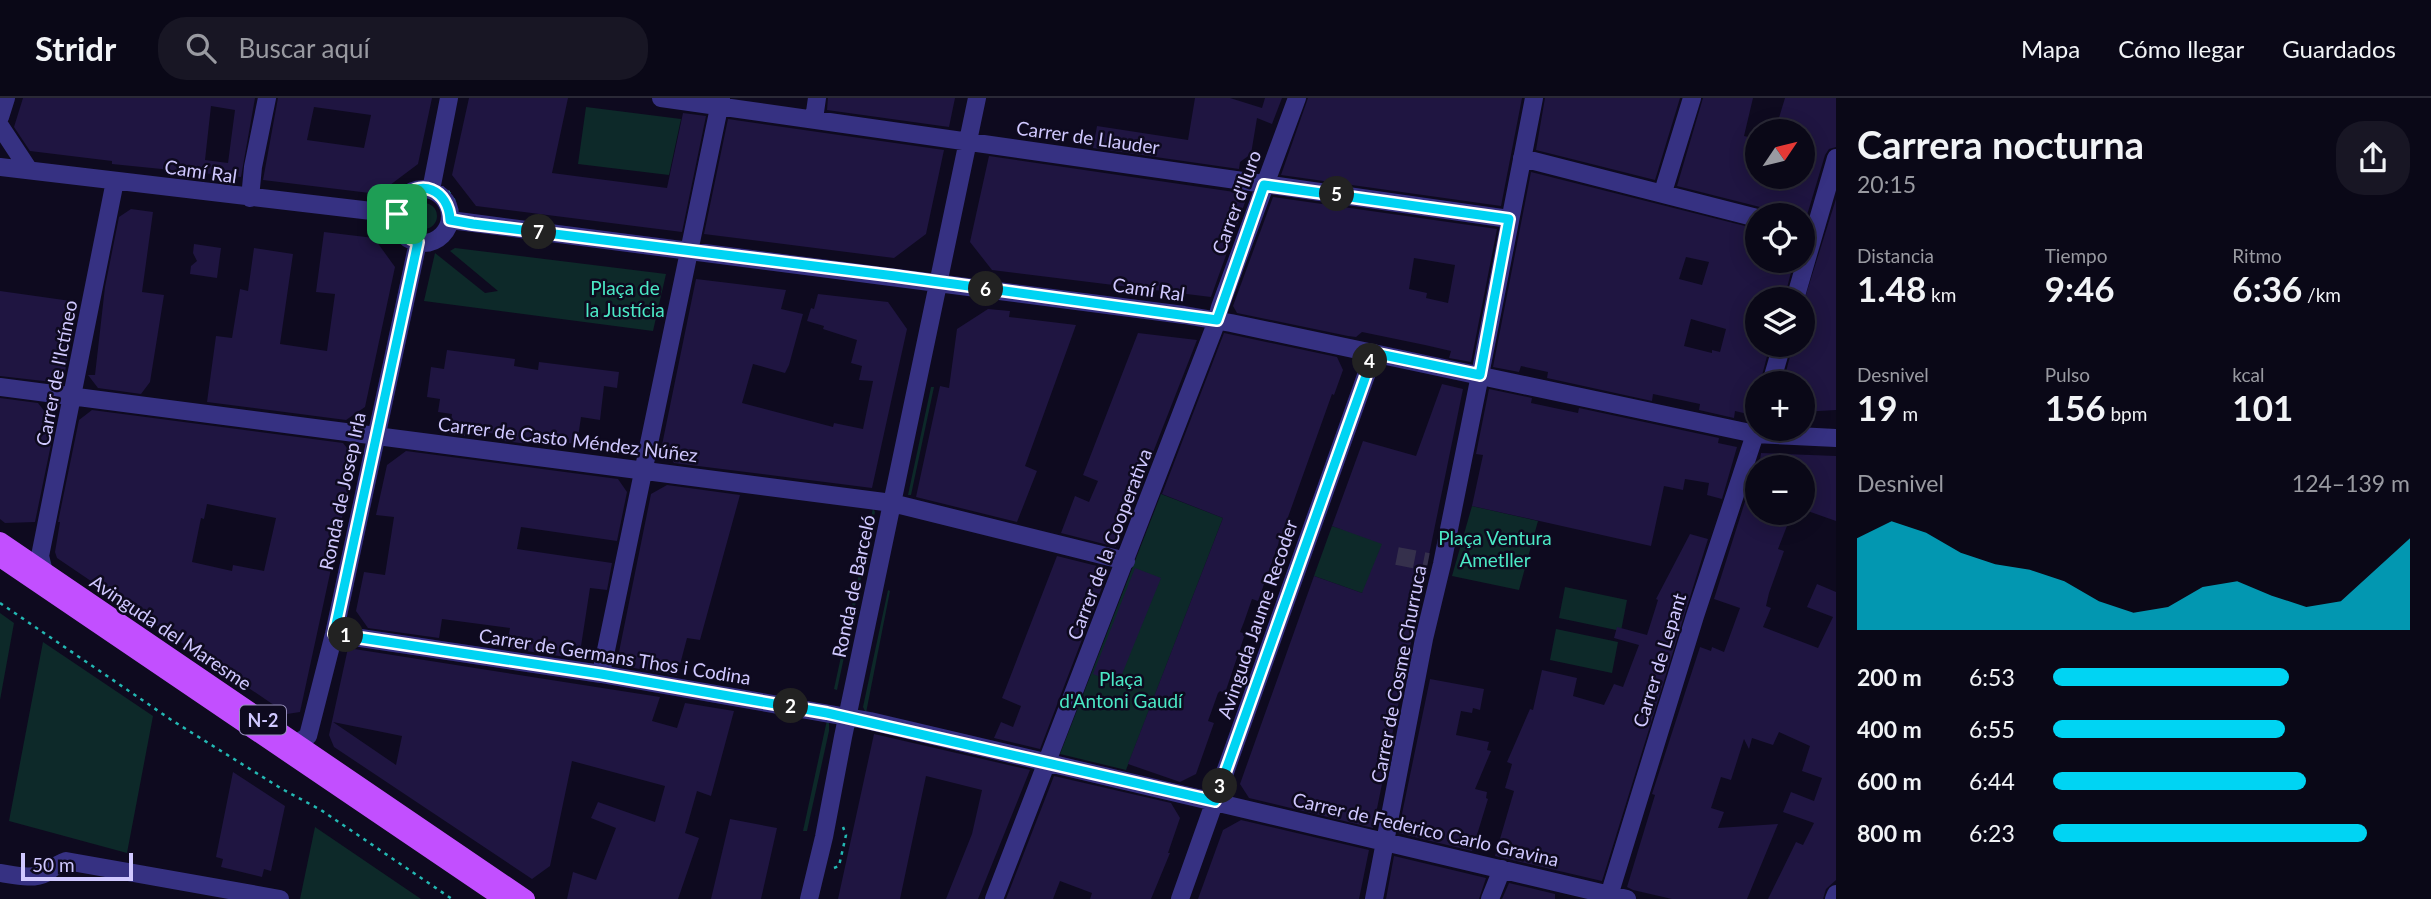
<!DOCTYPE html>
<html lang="es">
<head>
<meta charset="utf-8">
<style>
	body { margin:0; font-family:Lato,sans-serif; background:#181624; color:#f1f3f6; height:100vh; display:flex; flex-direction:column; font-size:26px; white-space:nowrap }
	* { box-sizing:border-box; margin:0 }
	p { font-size:23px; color:#999aa1 }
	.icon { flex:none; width:38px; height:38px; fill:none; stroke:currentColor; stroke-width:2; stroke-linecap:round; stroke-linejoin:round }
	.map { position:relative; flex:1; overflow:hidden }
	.panel { display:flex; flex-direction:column; background:#0a0817; width:595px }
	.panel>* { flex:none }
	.needle { width:46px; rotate:55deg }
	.tools { position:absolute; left:1745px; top:21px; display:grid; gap:14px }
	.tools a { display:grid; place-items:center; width:70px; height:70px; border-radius:50%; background:#0a0817; box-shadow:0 4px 18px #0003,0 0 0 2px #2a2936; font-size:35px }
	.scale { position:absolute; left:21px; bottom:18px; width:112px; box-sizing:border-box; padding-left:7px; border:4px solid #d0c8ff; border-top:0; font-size:19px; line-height:24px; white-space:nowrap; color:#d0c8ff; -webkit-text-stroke:5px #0e0a1f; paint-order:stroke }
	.pin { position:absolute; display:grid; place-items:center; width:60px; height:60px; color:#fff; margin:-30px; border-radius:14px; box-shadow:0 4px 10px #0006 }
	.km { position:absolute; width:35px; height:35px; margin:-18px; border-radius:50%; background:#222; color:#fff; font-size:19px; line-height:35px; text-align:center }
	.round { display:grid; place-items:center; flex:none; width:74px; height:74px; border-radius:28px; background:#181624 }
	.head { display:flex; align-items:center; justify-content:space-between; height:119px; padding:0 21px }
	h1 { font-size:38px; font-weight:700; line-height:52px }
	.figures { display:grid; grid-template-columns:repeat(3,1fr); gap:10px; height:119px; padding:7px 21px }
	.figures div { display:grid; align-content:center }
	.figures b { font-size:35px; font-weight:700 }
	.figures small { font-size:19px; font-weight:400 }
	.figures p { font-size:19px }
	.chart { height:196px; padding:14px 21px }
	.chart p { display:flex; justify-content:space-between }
	.chart svg { width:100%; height:126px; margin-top:7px; fill:#00d4f3; opacity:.7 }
	ul { padding:0 21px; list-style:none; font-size:23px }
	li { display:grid; grid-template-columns:112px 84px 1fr; align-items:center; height:52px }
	li i { height:18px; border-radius:9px; background:#00d4f3 }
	header { display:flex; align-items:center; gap:42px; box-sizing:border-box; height:98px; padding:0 35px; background:#0a0817; border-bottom:2px solid #2a2936 }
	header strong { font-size:33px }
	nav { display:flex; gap:38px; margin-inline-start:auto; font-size:24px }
	.search { width:490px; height:63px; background:#181624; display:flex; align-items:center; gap:18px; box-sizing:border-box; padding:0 24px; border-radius:28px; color:#999aa1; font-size:26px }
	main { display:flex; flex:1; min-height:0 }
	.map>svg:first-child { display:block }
	.green { fill:#0d2929 }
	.building { fill:#1f1541; fill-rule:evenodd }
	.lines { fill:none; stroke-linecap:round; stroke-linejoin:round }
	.minor-tunnel { stroke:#35304c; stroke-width:18; stroke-dasharray:18 9; stroke-linecap:butt }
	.path { stroke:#23b8b3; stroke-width:2.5; stroke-dasharray:3.5 5; stroke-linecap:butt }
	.minor { stroke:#363182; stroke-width:18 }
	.major { stroke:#c24fff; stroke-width:18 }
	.route-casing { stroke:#fff; stroke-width:14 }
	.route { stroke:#00d4f3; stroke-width:9 }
	.labels { text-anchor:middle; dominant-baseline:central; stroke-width:5; stroke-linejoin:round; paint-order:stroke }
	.shield { fill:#0e0a1f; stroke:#968fbc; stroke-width:2 }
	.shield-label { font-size:18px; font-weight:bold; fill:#d0c8ff }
	.street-label { font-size:19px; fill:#d0c8ff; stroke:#0e0a1f }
	.park-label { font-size:19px; fill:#4be8c5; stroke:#0e0a1f }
</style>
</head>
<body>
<header>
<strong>Stridr</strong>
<div class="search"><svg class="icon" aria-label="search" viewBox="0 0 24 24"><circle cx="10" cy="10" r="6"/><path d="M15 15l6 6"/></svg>Buscar aquí</div>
<nav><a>Mapa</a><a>Cómo llegar</a><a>Guardados</a></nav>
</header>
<main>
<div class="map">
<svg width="1836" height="801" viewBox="0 0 1836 801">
	<rect width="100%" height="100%" fill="#0e0a1f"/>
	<path class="green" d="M586 9 681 21 669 77 578 66Z
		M411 118a13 13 0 1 1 26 0a13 13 0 1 1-26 0Z
		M455 150 666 176 653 233 424 203 435 155 485 195 498 193 450 153Z
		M931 289H934L911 397H908Z
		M1161 396 1223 420 1126 672 1060 656Z
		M1472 408 1538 423 1519 492 1452 478Z
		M873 410 875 414 837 592 834 591Z
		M1332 428 1398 449 1362 495 1314 478Z
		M1565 489 1627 502 1621 533 1559 520Z
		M888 492 890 493 866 615 863 609Z
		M0 515 14 525 0 602Z
		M1556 531 1618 544 1612 575 1550 562Z
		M43 544 153 618 127 755 9 723Z
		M827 622 829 625V633L807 733H803Z
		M315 729 421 801H300Z"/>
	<path class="building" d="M23 0H255L241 79 112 66V63L30 53 14 29ZM211 8 235 12 228 65 205 62Z
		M278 0H432L418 66 378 96 263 82ZM314 9 371 17 364 50 307 42Z
		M469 0H568L552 75 667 90 683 15 706 18 682 134 476 108 452 77Z
		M828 0H955L949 29 827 12Z
		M1195 0H1230L1262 10 1265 0H1282L1272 26 1257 20 1251 56 1240 64 1239 71 1093 50 1097 28 1188 42Z
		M1308 0H1522L1501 108 1281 77Z
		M1545 0H1680L1655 82 1536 52Z
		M1703 0H1753L1744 38 1757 41V79H1802V33H1775L1785 0H1836V49L1829 51 1825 57 1802 134V117H1782L1766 113 1760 109 1677 88Z
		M728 21 944 52 926 136 894 160 704 136Z
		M989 58 1248 96 1211 199 992 172 970 144Z
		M1531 74 1757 131V163H1794L1784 201H1757V247H1770L1760 285H1757V299L1752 317 1735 313 1734 320 1699 312 1700 306 1653 296 1652 303 1547 280 1548 274 1521 268 1519 274 1493 269ZM1686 159 1709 164 1702 187 1679 181ZM1691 221 1726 231 1720 254 1712 252V255L1684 248Z
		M1273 99 1497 131 1471 264 1449 260 1451 253 1425 247 1362 234 1356 239 1348 238 1237 215 1233 208ZM1414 160 1455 167 1448 205 1426 200 1427 195 1409 191Z
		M1836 101V312L1802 314V285H1783L1793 247H1802V209Z
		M131 111 153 114 142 194 164 197 150 284 141 296 98 290 88 277H95L105 189 119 119Z
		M324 134 374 140 395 169 365 309 346 322 207 304 216 238 232 240 240 191 248 193 254 150 293 156 280 246 327 253 335 196 316 194Z
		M194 146 221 150 217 180 190 176 191 168 197 163 193 155Z
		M696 181 786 192 781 211 803 216 789 267 785 275 753 266 742 305 833 329 834 325 863 331 873 283 859 282 862 268 851 265 857 242 823 231 824 228 807 223 811 210 814 211 818 196 888 204 907 231 872 390 674 365 662 347Z
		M0 193 78 204 65 274 52 284 0 278Z
		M988 211 1010 213 1009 219 1076 227 1025 368 1037 373 1017 424 916 399 940 288 949 290 957 231Z
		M1138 235 1197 242 1116 449 1061 435 1075 398 1089 404 1098 383 1083 377Z
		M1224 235 1337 259 1343 272 1334 297 1332 296 1258 503 1252 501 1244 524 1240 534 1245 536 1225 595 1220 593 1218 595 1208 623 1214 625 1196 676 1180 684 1128 666 1223 420 1162 396Z
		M447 252 515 261 514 268 538 272 539 264 619 274 617 290 604 288 600 322 581 319 577 346 529 340 528 346 504 343 505 337 465 332V338L449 336 452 316 438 314 440 301 427 299 431 269 444 271Z
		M1442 286 1463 291 1373 730 1249 700 1240 686 1314 478 1362 495 1382 446 1332 428 1363 343 1416 358Z
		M1489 291 1532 300 1531 305 1578 315 1579 310 1719 340 1718 345 1737 349 1722 401 1707 397 1709 385 1685 381 1683 392 1664 388 1651 448 1472 408 1483 357 1476 356Z
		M0 300 38 305 55 327 35 424 5 425 0 421Z
		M92 312 343 345 355 360 300 614 287 616 57 460 55 454 60 424H58L79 322ZM207 406 276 420 264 473 233 467 232 473 192 464 201 420 204 421Z
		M406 353 618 381 627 394 617 443 521 429 517 451 612 465 607 492 590 490 579 561 506 550 510 530 442 521 439 540 368 530 356 513 364 474 385 477 394 419 376 417 387 367Z
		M1761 355 1836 358V423L1802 411V369H1759Z
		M1757 366V415H1792L1778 451 1784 453 1769 495 1766 508 1771 510 1763 529 1818 550 1833 519 1807 509 1817 486 1836 494V782L1826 791 1823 801H1768L1796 744 1803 747 1814 725 1783 714 1791 694 1814 703 1822 680 1802 673 1810 648 1779 634 1773 647 1752 640 1749 651 1744 641 1731 682 1721 679 1711 710 1724 714 1718 730 1778 726 1747 801H1672L1633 792 1627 789 1655 697 1652 696 1700 549 1711 553 1712 549 1724 554 1740 510 1714 501Z
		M667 387 740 397 700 542 687 540 677 578 629 569 619 554 651 396Z
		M1690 436 1708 441 1602 783 1495 758 1514 693 1505 690 1512 666 1507 664 1530 611 1533 612 1542 572 1577 580 1573 598 1604 607 1614 586 1623 589 1639 547 1614 540 1617 529 1647 537 1658 502 1656 501Z
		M1057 458 1109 471 1040 651 994 640 1001 624 1013 629 1021 608 1002 600Z
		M1135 470 1161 480 1118 586 1093 576Z
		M348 550 660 599 652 623 677 630 685 605 734 613 711 698 697 693 685 735 699 740 678 801H567L573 774 596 782 616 730 591 720 598 704 655 724 665 688 572 663 550 768 532 781 334 649 329 637ZM333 624 402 638 396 667Z
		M1430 581 1484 591 1480 612 1473 610 1472 615 1461 613 1456 637 1489 644 1487 652 1491 653 1475 691 1487 694 1486 700 1488 701 1472 753 1398 735Z
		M874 636 1030 672 978 801H946L972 736 982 692 926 678 900 801H838Z
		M233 674 285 708 271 773 264 771 262 779 221 769 223 761 216 759Z
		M1054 678 1171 705 1180 720 1168 755H1170L1151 801H1090L1092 795 1060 783 1053 801H1006Z
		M730 721 777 730 761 801H711Z
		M1241 722 1369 752 1359 801H1198L1223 732Z
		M1394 758 1486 780 1479 801H1386Z
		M1509 785 1555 796V801H1502Z"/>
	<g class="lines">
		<path class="minor-tunnel" d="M1397 458 1428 464"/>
		<path class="path" d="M448 93 456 105
			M397 99 417 85
			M0 505 173 623 282 691 321 712 452 801
			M834 770 839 768 846 737 843 729"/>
		<path class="minor" d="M661 0 1509 121
			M0 19 6 0
			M814 21 817 0
			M0 28 29 72
			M1522 60 1757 120
			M0 69 397 116
			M396 118a27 27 0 1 1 54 0a27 27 0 1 1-54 0Z
			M431 92 449 0
			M1663 94 1692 0
			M250 100 253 69 267 0
			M450 122 1184 217 1231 225 1755 336 1836 340
			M1795 201 1836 60
			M1771 285 1782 247
			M0 289 892 405 1126 463
			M44 474 40 458 115 83
			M334 536 601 576 870 623 1627 801
			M601 576 721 0
			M297 645 308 638 334 536 418 144
			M0 775C14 777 33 782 46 775 53 770 57 766 66 763L280 801
			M809 801 824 739 843 639 977 0
			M994 801 1215 228 1220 209 1297 0
			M1180 801 1374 255
			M1374 801 1424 541 1442 466 1480 277 1534 0
			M1490 801 1502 771
			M1608 801 1695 518 1757 330
			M1834 801 1836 796"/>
		<path class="major" d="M0 443 526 801
			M0 460 503 801"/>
	</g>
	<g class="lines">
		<defs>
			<path id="route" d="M1264 87 1509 121 1480 277 1374 255 1215 703 827 615 601 576 334 536 418 144C400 138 393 122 400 104 419 78 449 92 450 122L473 126 895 178 1217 222Z"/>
		</defs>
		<use href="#route" class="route-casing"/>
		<use href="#route" class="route"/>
	</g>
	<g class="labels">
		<rect class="shield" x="240" y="607.5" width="46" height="29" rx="5"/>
		<g class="shield-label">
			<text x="263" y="622">N-2</text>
		</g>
		<g class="street-label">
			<text transform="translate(1088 39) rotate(8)">Carrer de Llauder</text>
			<text transform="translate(201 73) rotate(8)">Camí Ral</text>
			<text transform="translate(1236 104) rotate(-70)">Carrer d'Iluro</text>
			<text transform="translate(1149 191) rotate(8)">Camí Ral</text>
			<text transform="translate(56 275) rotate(-79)">Carrer de l'Ictíneo</text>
			<text transform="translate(568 341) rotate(7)">Carrer de Casto Méndez Núñez</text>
			<text transform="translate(342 393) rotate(-78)">Ronda de Josep Irla</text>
			<text transform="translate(1109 446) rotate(-69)">Carrer de la Cooperativa</text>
			<text transform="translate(853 488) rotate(-78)">Ronda de Barceló</text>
			<text transform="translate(1257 521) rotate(-71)">Avinguda Jaume Recoder</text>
			<text transform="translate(171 534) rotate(34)">Avinguda del Maresme</text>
			<text transform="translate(615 558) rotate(9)">Carrer de Germans Thos i Codina</text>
			<text transform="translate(1659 562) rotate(-73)">Carrer de Lepant</text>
			<text transform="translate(1398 576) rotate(-79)">Carrer de Cosme Churruca</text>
			<text transform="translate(1426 731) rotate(13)">Carrer de Federico Carlo Gravina</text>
		</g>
		<g class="park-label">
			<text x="625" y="189">Plaça de<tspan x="625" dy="22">la Justícia</tspan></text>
			<text x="1495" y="439">Plaça Ventura<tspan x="1495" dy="22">Ametller</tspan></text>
			<text x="1121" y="580">Plaça<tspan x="1121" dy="22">d'Antoni Gaudí</tspan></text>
		</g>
	</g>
</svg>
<div class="tools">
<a><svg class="needle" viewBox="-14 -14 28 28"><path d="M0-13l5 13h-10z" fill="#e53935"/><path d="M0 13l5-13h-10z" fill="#999aa1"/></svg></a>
<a><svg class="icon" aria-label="locate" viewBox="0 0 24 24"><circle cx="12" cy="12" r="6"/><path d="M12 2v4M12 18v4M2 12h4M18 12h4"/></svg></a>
<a><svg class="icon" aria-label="layers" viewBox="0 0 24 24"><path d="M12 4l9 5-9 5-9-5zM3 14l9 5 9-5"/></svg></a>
<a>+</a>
<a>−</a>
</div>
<div class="scale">50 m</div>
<div class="pin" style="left:397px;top:116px;background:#1e9e55"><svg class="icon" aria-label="arrive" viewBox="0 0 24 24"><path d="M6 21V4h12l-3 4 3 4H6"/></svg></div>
<b class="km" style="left:346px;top:537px">1</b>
<b class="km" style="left:791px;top:608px">2</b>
<b class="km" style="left:1220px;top:688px">3</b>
<b class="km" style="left:1370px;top:263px">4</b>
<b class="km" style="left:1337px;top:96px">5</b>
<b class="km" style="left:986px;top:191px">6</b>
<b class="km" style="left:539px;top:134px">7</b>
</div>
<section class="panel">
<div class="head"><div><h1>Carrera nocturna</h1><p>20:15</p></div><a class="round"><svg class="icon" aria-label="share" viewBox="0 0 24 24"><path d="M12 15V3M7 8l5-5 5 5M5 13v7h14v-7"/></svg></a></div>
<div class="figures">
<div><p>Distancia</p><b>1.48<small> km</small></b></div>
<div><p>Tiempo</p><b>9:46</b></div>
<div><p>Ritmo</p><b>6:36<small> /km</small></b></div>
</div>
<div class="figures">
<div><p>Desnivel</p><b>19<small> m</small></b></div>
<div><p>Pulso</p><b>156<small> bpm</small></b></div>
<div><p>kcal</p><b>101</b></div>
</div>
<div class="chart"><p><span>Desnivel</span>124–139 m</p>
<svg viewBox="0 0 160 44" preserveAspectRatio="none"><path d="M0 44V12L10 6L20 10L30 17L40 21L50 23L60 27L70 34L80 38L90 36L100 29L110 27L120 32L130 36L140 34L150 23L160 12V44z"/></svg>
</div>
<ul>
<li><b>200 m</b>6:53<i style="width:66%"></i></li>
<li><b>400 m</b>6:55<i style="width:65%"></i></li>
<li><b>600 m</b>6:44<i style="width:71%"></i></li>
<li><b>800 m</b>6:23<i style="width:88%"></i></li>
</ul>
</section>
</main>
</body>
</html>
